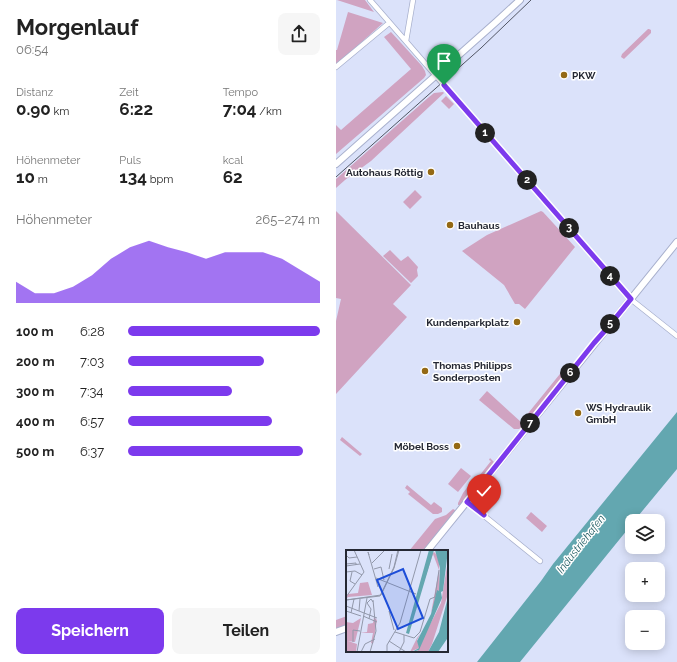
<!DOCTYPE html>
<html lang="de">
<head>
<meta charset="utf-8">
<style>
	body { margin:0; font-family:Raleway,sans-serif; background:#f6f6f6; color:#222; height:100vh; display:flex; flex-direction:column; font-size:15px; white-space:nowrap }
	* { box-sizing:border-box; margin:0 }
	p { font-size:13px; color:#767676 }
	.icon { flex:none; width:22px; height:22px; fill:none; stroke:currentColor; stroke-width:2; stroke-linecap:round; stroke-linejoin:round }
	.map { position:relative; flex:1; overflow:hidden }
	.side { display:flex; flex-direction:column; background:#fff; width:336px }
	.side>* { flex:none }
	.tools { position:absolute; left:289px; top:514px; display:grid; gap:8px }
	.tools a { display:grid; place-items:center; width:40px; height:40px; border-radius:8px; background:#fff; box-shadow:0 2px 10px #0003; font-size:20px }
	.pin { position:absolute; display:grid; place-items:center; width:34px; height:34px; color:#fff; margin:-41px -17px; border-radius:50% 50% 50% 0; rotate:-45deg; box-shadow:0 0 4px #0007 }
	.pin .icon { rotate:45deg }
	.km { position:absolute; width:20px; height:20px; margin:-10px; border-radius:50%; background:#222; color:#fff; font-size:11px; line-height:20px; text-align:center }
	.round { display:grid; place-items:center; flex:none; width:42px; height:42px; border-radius:8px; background:#f6f6f6 }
	.overview { display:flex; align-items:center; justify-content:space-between; height:68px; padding:0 16px }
	h1 { font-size:22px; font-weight:700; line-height:30px }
	.figures { display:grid; grid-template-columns:repeat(3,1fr); gap:6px; height:68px; padding:4px 16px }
	.figures div { display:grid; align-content:center }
	.figures b { font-size:17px; font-weight:700 }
	.figures small { font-size:11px; font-weight:400 }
	.figures p { font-size:11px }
	.chart { height:112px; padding:8px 16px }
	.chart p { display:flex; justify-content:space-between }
	.chart svg { width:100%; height:72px; margin-top:4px; fill:#7c3aed; opacity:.7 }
	.action { display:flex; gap:8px; margin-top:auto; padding:8px 16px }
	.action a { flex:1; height:46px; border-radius:8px; background:#7c3aed; color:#fff; font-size:16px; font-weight:700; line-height:46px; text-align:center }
	.action a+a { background:#f6f6f6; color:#222 }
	ul { padding:0 16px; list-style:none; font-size:13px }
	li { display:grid; grid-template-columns:64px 48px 1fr; align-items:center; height:30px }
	li i { height:10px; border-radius:5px; background:#7c3aed }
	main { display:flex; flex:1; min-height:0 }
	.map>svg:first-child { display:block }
	.green { fill:#d0a3c1 }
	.water { fill:#63a7b0 }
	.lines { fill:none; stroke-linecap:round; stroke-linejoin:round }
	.minor-casing { stroke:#a8b0cd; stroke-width:6 }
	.major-casing { stroke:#a8b0cd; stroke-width:8 }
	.minor { stroke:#fff; stroke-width:4.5 }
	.major { stroke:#fff; stroke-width:6 }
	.tram { stroke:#525664; stroke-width:1 }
	.route-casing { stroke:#fff; stroke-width:8 }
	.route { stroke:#7c3aed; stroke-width:5 }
	.poi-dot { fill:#946914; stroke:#fff; stroke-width:1.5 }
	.labels { text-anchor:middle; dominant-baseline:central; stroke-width:3; stroke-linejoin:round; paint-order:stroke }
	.poi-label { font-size:10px; font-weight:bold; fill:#252833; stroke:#fff; text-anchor:start }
	.water-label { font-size:11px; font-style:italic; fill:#245e65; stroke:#fff }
	.inset-road { fill:none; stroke:#9298aa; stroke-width:1 }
	.view { fill:#1d4ed8; fill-opacity:0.15; stroke:#1d4ed8; stroke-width:2 }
	.inset-edge { fill:none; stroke:#252833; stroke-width:2 }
</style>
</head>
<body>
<main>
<section class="side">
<div class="overview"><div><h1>Morgenlauf</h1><p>06:54</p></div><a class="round"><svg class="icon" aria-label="share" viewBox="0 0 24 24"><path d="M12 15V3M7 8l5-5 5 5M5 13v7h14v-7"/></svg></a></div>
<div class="figures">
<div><p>Distanz</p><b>0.90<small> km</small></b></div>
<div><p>Zeit</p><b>6:22</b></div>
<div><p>Tempo</p><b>7:04<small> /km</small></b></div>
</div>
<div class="figures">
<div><p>Höhenmeter</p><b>10<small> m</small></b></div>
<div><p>Puls</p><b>134<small> bpm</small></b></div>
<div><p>kcal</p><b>62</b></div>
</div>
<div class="chart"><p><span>Höhenmeter</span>265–274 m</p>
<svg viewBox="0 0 160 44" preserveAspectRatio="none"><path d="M0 44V31L10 38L20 38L30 34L40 27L50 17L60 10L70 6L80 10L90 13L100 17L110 13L120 13L130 13L140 17L150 24L160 31V44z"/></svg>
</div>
<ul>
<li><b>100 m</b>6:28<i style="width:100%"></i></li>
<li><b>200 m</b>7:03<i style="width:71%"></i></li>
<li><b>300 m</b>7:34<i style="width:54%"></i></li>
<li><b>400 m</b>6:57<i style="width:75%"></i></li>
<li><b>500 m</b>6:37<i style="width:91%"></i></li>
</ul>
<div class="action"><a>Speichern</a><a>Teilen</a></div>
</section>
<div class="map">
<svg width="341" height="662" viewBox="0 0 341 662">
	<rect width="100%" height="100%" fill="#dbe2fa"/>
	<path class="green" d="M1 0H29L38 12Z
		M12 12 47 23 0 65V50H1Z
		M312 29H313L315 30V33L290 57 288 59 285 57 286 54Z
		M55 32 86 66 89 71 90 75 88 78 0 154V125L5 130 75 69 48 37Z
		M107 92 108 93 35 161 9 180 0 188V179L93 97 98 93Z
		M110 96 118 104 113 109 105 101Z
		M79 190 86 197 74 209 67 202Z
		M0 211 75 285 57 304 71 317 0 394V321L5 299 0 298Z
		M205 211 207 212 239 247 189 309 183 304H179L168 285 126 251 151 235Z
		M54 250 65 261 72 256 82 267 81 270 82 276 75 283 47 256Z
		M232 364 234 367 231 371 187 426 183 429H178L143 400 151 391 185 422Z
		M6 437 26 454 24 456 4 440Z
		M154 458 158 462V464L142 481 140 480 155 461 153 460Z
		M125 468 135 476 122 492 112 484Z
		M136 481 140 485 125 505H122V503L127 493Z
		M71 485 95 505 98 502 106 508V512L102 514H97L72 494 74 492 69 488Z
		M117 509 119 510V512L88 551H73L99 519 110 515Z
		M195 512 211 526 206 532 190 518Z
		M11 616V625L0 630V620Z"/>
	<path class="water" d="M341 412V469L298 521H296V524L184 662H141L205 581 217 564Z"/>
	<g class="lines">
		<defs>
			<path id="minor" d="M34 0 292 297 341 336
				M70 41 77 0
				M0 67 53 23
				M131 502 204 561"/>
			<path id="major" d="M0 164 160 22 184 0
				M91 551 341 242
				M0 632 11 628"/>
		</defs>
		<use href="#minor" class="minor-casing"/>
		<use href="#major" class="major-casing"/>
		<use href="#minor" class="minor"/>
		<use href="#major" class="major"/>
		<path class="tram" d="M0 177 145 48 195 0"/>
	</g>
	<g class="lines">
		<defs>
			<path id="route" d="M108 85 295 299 273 326 258 343 131 502 148 515"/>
		</defs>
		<use href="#route" class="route-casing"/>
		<use href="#route" class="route"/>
	</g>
	<g class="poi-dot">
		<circle cx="228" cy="75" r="4"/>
		<circle cx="95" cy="172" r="4"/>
		<circle cx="114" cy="225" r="4"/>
		<circle cx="181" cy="322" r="4"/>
		<circle cx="89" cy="371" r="4"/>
		<circle cx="242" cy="413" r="4"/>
		<circle cx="121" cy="446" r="4"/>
	</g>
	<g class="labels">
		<g class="poi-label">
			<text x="236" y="75">PKW</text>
			<text x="87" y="172" text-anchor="end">Autohaus Röttig</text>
			<text x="122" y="225">Bauhaus</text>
			<text x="173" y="322" text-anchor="end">Kundenparkplatz</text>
			<text x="97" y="365">Thomas Philipps<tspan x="97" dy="12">Sonderposten</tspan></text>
			<text x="250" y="407">WS Hydraulik<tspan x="250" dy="12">GmbH</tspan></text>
			<text x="113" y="446" text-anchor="end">Möbel Boss</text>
		</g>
		<g class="water-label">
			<text transform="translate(245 544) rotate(-52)">Industriehafen</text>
		</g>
	</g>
	<g transform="translate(10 550)">
		<rect width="102" height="102" fill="#dbe2fa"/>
		<path d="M88 2 92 6 93 13 94 39 85 63 93 20 87 4 73 47 86 4ZM102 10 101 47 86 94 82 102H71L73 98 64 102 71 88 75 83 71 90 73 96 95 53ZM22 32 26 45 2 47 0 49 2 44 12 43 14 33ZM28 67 31 70 27 94 25 93 27 83H14L21 82 22 74 27 73ZM15 68 9 92 2 91 11 94 10 102H0V72L7 73Z" fill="#d0a3c1"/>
		<path d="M83 0H88L63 84 60 83ZM89 0H102L97 41 95 42 96 48 73 100 66 102 73 98 71 91 85 64 91 40 93 41 94 18ZM102 47 101 89 92 102H82L93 82Z" fill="#63a7b0"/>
		<path class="inset-road" d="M0 5 3 8 11 7M23 5 22 2 32 37M26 13 39 0M0 14 10 13V15M0 16 14 14M28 19 35 17 38 30M43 19 46 4M0 22 9 21 16 25M6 22 4 31 9 34M30 28 70 44M0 47 18 22 8 0M0 50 34 46 48 17 52 0M0 56 31 68M0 56V50L35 45 48 18 53 0M0 61 15 66M13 61 14 49M43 61 48 80M5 63 8 49M17 66 31 72M23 69 25 59 21 53 25 49 27 52M49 82 68 88 74 82 84 49 89 47 93 20M43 91 60 102M7 92V80L14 81M11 102 21 48M15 102 19 94 29 89M24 102 30 81 27 50M41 102V95L54 73 75 0M53 102 58 92V85"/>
		<path class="view" d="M57 19 77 68 52 79 31 30Z"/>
		<rect width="102" height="102" class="inset-edge"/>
	</g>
</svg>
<div class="tools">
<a><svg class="icon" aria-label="layers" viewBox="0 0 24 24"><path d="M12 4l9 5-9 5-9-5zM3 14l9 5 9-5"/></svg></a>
<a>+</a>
<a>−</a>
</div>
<div class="pin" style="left:108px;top:85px;background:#1e9e55"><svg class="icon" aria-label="arrive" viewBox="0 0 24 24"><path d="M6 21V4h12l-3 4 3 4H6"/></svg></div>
<div class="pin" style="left:148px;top:515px;background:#d93025"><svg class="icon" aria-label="check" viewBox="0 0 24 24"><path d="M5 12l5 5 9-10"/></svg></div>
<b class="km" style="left:149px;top:133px">1</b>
<b class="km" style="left:191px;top:180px">2</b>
<b class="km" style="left:233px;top:228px">3</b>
<b class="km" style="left:274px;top:276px">4</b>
<b class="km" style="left:274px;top:324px">5</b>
<b class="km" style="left:234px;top:373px">6</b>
<b class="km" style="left:194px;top:423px">7</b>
</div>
</main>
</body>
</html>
